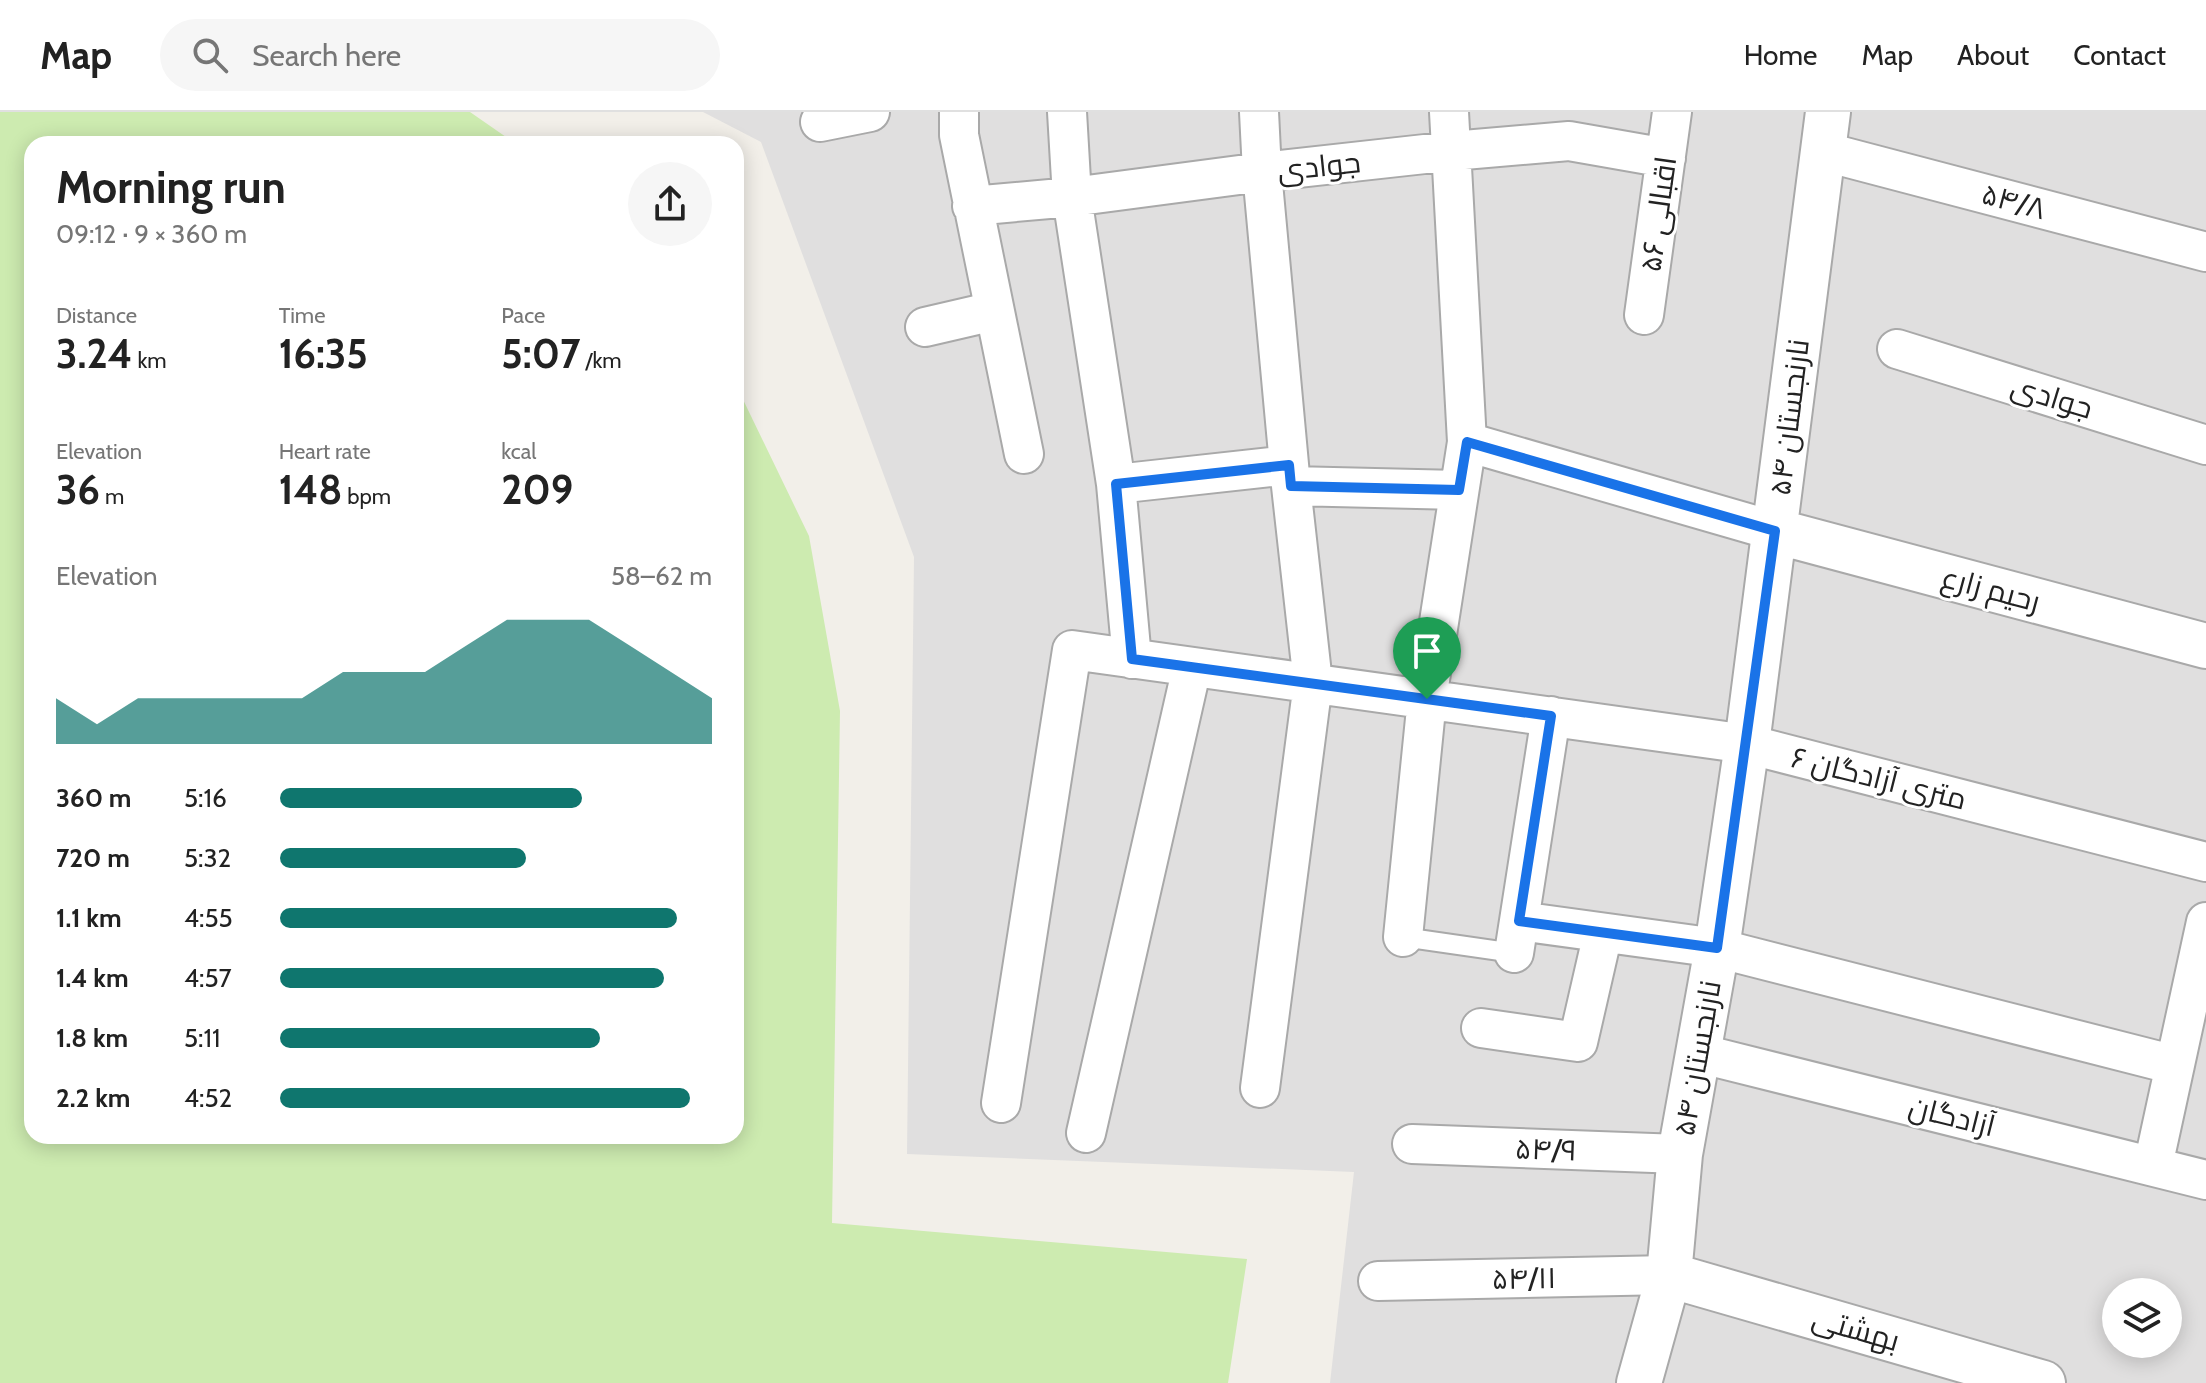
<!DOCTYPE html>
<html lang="en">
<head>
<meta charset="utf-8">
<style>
	body { margin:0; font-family:Cabin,Cairo,sans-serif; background:#f6f6f6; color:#222; height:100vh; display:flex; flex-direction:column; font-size:30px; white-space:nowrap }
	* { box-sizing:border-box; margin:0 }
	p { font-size:26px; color:#767676 }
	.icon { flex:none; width:44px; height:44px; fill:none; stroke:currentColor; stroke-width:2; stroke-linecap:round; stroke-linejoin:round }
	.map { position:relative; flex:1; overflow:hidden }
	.details { position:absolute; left:24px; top:24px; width:720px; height:1008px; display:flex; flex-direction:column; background:#fff; border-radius:24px; box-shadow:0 4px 20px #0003 }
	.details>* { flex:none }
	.fabs { position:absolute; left:2102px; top:1166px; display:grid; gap:16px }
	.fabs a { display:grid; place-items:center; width:80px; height:80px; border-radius:50%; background:#fff; box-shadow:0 4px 20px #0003; font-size:40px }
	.pin { position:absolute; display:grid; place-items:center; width:68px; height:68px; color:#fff; margin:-82px -34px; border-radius:50% 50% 50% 0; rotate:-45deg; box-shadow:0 0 8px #0007 }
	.pin .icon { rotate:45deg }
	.round { display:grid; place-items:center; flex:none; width:84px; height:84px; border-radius:42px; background:#f6f6f6 }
	.summary { display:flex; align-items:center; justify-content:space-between; height:136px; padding:0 32px }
	h1 { font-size:44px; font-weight:800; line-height:60px }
	.stats { display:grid; grid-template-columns:repeat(3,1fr); gap:12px; height:136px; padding:8px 32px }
	.stats div { display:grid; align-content:center }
	.stats b { font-size:40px; font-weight:800 }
	.stats small { font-size:22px; font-weight:400 }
	.stats p { font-size:22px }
	.chart { height:224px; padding:16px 32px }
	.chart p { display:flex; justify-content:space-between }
	.chart svg { width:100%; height:144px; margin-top:8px; fill:#0f766e; opacity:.7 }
	ul { padding:0 32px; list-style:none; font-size:26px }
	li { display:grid; grid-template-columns:128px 96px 1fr; align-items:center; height:60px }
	li i { height:20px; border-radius:10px; background:#0f766e }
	header { display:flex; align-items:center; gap:48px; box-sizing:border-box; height:112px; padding:0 40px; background:#fff; border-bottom:2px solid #e0e0e0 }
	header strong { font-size:38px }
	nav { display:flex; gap:44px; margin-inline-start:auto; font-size:28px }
	.search { width:560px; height:72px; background:#f6f6f6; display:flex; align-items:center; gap:20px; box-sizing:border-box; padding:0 28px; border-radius:44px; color:#767676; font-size:30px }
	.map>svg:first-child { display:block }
	.residential { fill:#e0dfdf; fill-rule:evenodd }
	.grass { fill:#cdebb0 }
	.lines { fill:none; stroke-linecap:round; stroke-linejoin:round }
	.service-casing { stroke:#a9a9a9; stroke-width:22 }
	.minor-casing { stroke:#a9a9a9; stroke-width:42 }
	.tertiary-casing { stroke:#a9a9a9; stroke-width:48 }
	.service { stroke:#fff; stroke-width:18 }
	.minor { stroke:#fff; stroke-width:38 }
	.tertiary { stroke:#fff; stroke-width:44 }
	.route-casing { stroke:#fff; stroke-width:16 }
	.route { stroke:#1a73e8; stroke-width:10 }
	.labels { text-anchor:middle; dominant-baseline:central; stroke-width:6; stroke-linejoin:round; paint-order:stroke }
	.street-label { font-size:30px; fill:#222; stroke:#fff }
</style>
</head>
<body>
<header>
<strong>Map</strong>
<div class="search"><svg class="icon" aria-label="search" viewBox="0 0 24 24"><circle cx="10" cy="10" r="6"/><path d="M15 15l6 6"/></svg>Search here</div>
<nav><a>Home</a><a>Map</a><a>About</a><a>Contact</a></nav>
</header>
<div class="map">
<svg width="2206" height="1271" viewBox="0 0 2206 1271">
	<rect width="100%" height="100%" fill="#f2efe9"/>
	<path class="residential" d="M703 0H2206V1271H1330L1354 1060 907 1042 914 445 761 30ZM2116 1180H2168V1232H2116Z"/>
	<path class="grass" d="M0 0H470L516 32H32V1024H736V273L809 424 840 599 832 1111 1247 1147 1228 1271H0Z"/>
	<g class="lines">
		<defs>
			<path id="service" d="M1403 825 1514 841"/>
			<path id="minor" d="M959 0V23L1024 342
				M1067 0 1072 85 1116 372 1132 547
				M1259 0 1262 60 1291 374 1313 571 1260 976
				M820 10 870 0
				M1822 39 2206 140
				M972 94 1072 85 1262 60 1452 39 1569 29 1666 46
				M1644 203 1672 0
				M925 215 994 199
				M1897 237 2206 333
				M1467 330 1775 419
				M1116 372 1289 353
				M1291 374 1459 378
				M1519 809 1717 836 2175 953
				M1403 825 1427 587 1467 330 1449 0
				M1514 841 1551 604
				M1481 916 1578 930 1603 821
				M1698 941 2206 1068
				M1001 991 1072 538 1747 632 2206 750
				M1086 1021 1192 555
				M1412 1032 1680 1042
				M2153 1054 2206 810
				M1378 1169 1669 1163"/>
			<path id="tertiary" d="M1775 419 2206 534
				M1669 1163 2043 1271
				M1639 1271 1669 1163 1680 1042 1717 836 1747 632 1828 0"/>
		</defs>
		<use href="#service" class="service-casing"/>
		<use href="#minor" class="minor-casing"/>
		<use href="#tertiary" class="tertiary-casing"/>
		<use href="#service" class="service"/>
		<use href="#minor" class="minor"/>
		<use href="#tertiary" class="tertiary"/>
	</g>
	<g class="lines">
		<defs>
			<path id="route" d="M1467 330 1775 419 1717 836 1519 809 1551 604 1132 547 1116 372 1289 353 1291 374 1459 378Z"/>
		</defs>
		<use href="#route" class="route-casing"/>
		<use href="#route" class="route"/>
	</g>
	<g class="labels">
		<g class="street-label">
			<text transform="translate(1319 54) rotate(-6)">جوادی</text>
			<text transform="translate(2014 89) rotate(15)">۵۴/۸</text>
			<text transform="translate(1658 102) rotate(-82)">اقبالی ۵۶</text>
			<text transform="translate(2052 285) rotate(17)">جوادی</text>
			<text transform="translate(1789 305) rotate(-83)">نارنجستان ۵۴</text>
			<text transform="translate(1991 477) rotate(15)">رحیم زارع</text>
			<text transform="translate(1879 666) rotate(14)">۶ متری آزادگان</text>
			<text transform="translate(1697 946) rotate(-80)">نارنجستان ۵۴</text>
			<text transform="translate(1952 1004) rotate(14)">آزادگان</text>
			<text transform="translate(1546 1037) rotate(2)">۵۴/۹</text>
			<text transform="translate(1524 1166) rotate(-1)">۵۴/۱۱</text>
			<text transform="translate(1856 1217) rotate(16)">بهشتی</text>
		</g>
	</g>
</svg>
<div class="fabs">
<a><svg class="icon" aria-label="layers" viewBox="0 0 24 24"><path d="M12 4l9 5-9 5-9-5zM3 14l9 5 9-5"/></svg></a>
</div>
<div class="pin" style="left:1427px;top:587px;background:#1e9e55"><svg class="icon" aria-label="arrive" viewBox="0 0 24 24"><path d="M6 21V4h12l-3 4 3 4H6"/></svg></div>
<section class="details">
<div class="summary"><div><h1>Morning run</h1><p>09:12 · 9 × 360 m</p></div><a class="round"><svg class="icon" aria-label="share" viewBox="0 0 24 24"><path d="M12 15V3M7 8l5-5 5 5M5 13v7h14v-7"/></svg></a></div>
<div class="stats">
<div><p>Distance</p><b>3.24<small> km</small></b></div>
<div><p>Time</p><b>16:35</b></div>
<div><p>Pace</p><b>5:07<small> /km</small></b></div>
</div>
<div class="stats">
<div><p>Elevation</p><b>36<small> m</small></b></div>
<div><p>Heart rate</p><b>148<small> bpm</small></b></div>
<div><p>kcal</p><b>209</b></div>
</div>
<div class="chart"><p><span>Elevation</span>58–62 m</p>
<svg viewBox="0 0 160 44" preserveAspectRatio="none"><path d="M0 44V30L10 38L20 30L30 30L40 30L50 30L60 30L70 22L80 22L90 22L100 14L110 6L120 6L130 6L140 14L150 22L160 30V44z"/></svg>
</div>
<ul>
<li><b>360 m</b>5:16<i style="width:70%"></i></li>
<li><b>720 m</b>5:32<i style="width:57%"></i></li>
<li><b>1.1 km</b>4:55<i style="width:92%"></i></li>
<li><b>1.4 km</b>4:57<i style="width:89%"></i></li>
<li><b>1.8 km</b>5:11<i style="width:74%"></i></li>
<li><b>2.2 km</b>4:52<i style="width:95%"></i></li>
</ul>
</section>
</div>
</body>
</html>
